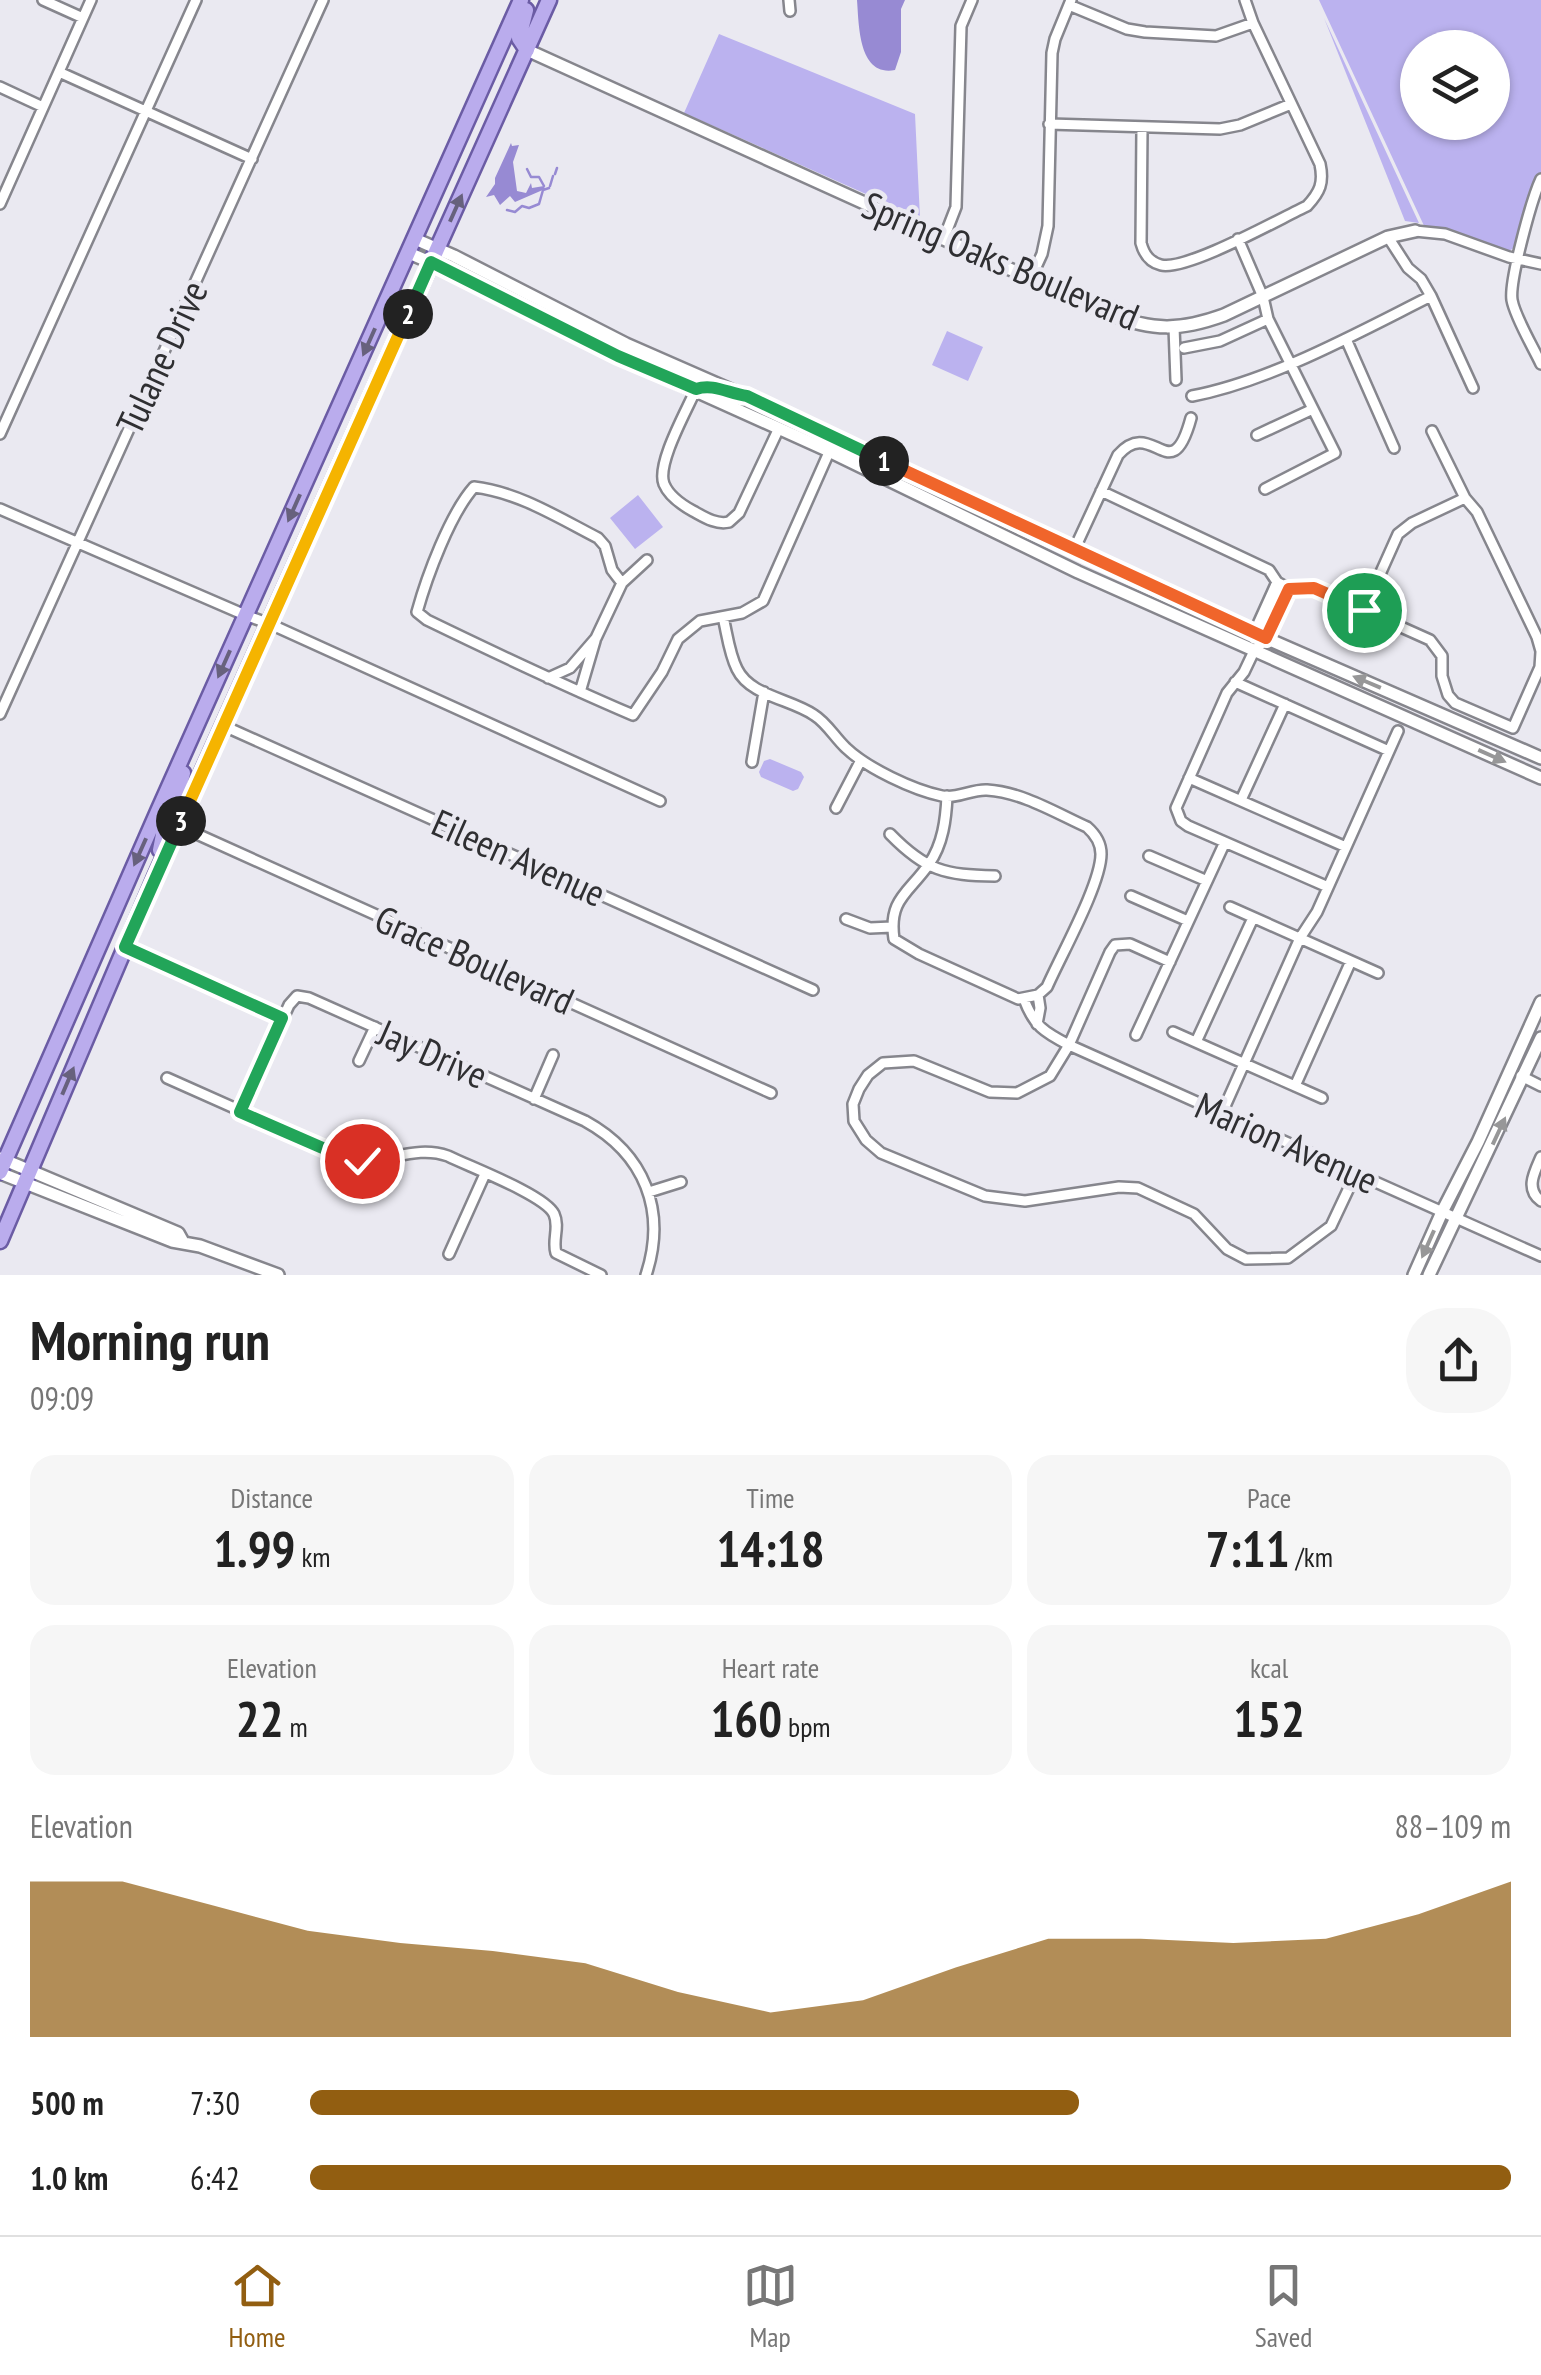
<!DOCTYPE html>
<html lang="en">
<head>
<meta charset="utf-8">
<style>
	body { margin:0; font-family:"PT Sans Narrow",sans-serif; background:#f6f6f6; color:#222; height:100vh; display:flex; flex-direction:column; font-size:38px; white-space:nowrap }
	* { box-sizing:border-box; margin:0 }
	p { font-size:32px; color:#767676 }
	.icon { flex:none; width:55px; height:55px; fill:none; stroke:currentColor; stroke-width:2; stroke-linecap:round; stroke-linejoin:round }
	.map { position:relative; height:1275px; overflow:hidden }
	.drawer { display:flex; flex-direction:column; background:#fff; flex:1 }
	.drawer>* { flex:none }
	.tools { position:absolute; left:1400px; top:30px; display:grid; gap:20px }
	.tools a { display:grid; place-items:center; width:110px; height:110px; border-radius:50%; background:#fff; box-shadow:0 2px 8px #0004; font-size:50px }
	.pin { position:absolute; display:grid; place-items:center; width:85px; height:85px; color:#fff; margin:-42px; border:5px solid #fff; border-radius:50%; box-shadow:0 2px 10px #0007 }
	.km { position:absolute; width:50px; height:50px; margin:-25px; border-radius:50%; background:#222; color:#fff; font-size:28px; line-height:50px; text-align:center }
	.round { display:grid; place-items:center; flex:none; width:105px; height:105px; border-radius:40px; background:#f6f6f6 }
	.headline { display:flex; align-items:center; justify-content:space-between; height:170px; padding:0 30px }
	h1 { font-size:55px; font-weight:600; line-height:75px }
	.stats { display:grid; grid-template-columns:repeat(3,1fr); gap:15px; height:170px; padding:10px 30px }
	.stats div { display:grid; align-content:center; border-radius:25px; background:#f6f6f6; text-align:center }
	.stats b { font-size:50px; font-weight:600 }
	.stats small { font-size:28px; font-weight:400 }
	.stats p { font-size:28px }
	.chart { height:280px; padding:20px 30px }
	.chart p { display:flex; justify-content:space-between }
	.chart svg { width:100%; height:180px; margin-top:10px; fill:#925e11; opacity:.7 }
	ul { padding:0 30px; list-style:none; font-size:32px }
	li { display:grid; grid-template-columns:160px 120px 1fr; align-items:center; height:75px }
	li i { height:25px; border-radius:12px; background:#925e11 }
	.tabs { display:flex; justify-content:space-around; align-items:center; height:140px; border-top:2px solid #e0e0e0; background:#fff; font-size:28px; color:#767676 }
	.tabs a { display:grid; justify-items:center; gap:5px }
	.tabs .current { color:#925e11 }
	.map>svg:first-child { display:block }
	.green { fill:#bbb2ef; fill-rule:evenodd }
	.water { fill:#978ad3 }
	.lines { fill:none; stroke-linecap:round; stroke-linejoin:round }
	.stream { stroke:#978ad3; stroke-width:2.5 }
	.street-casing { stroke:#86868d; stroke-width:14 }
	.secondary-casing { stroke:#86868d; stroke-width:16 }
	.primary-casing { stroke:#6b5ca4; stroke-width:19 }
	.street { stroke:#fff; stroke-width:9 }
	.secondary { stroke:#fff; stroke-width:11 }
	.primary { stroke:#baaced; stroke-width:14 }
	.oneway { fill:#67617d }
	.oneway2 { fill:#979798 }
	.split-1-casing { stroke:#fff; stroke-width:20 }
	.split-2-casing { stroke:#fff; stroke-width:20 }
	.split-3-casing { stroke:#fff; stroke-width:20 }
	.split-4-casing { stroke:#fff; stroke-width:20 }
	.split-1 { stroke:#f0652b; stroke-width:12 }
	.split-2 { stroke:#22a559; stroke-width:12 }
	.split-3 { stroke:#f5b400; stroke-width:12 }
	.split-4 { stroke:#22a559; stroke-width:12 }
	.labels { text-anchor:middle; dominant-baseline:central; stroke-width:9; stroke-linejoin:round; paint-order:stroke }
	.street-label { font-size:38px; fill:#2f2f32; stroke:#eae9f1 }
</style>
</head>
<body>
<div class="map">
<svg width="1541" height="1275" viewBox="0 0 1541 1275">
	<rect width="100%" height="100%" fill="#eae9f1"/>
	<path class="green" d="M1319 0H1541V175L1529 195 1517 246 1509 251 1426 230ZM1418 48H1492V122H1418Z
		M1324 18 1419 223 1405 221Z
		M719 34 915 114 920 218 684 113Z
		M947 331 983 347 968 381 932 365Z
		M638 495 663 527 635 549 610 518Z
		M770 759 801 772 804 777 798 789 793 791 761 777 759 772 764 761Z"/>
	<path class="water" d="M857 0H905L901 9V52L895 70C858 77 859 24 857 0Z
		M511 143 512 146 519 145 513 162 517 191 526 193 531 183 532 188 544 186 545 189 515 202 510 196 500 205 494 195 486 197 495 184V178Z"/>
	<g class="lines">
		<path class="stream" d="M527 169 531 177H539L544 186
			M555 174 557 168
			M550 186 553 176
			M507 210 515 212 522 206 529 208 539 204 543 190 549 188"/>
		<defs>
			<path id="street" d="M43 0 83 18
				M789 0 790 11
				M1069 5 1127 29 1145 32 1216 36 1253 23
				M59 72 252 159
				M0 87 43 107
				M1049 124 1220 129 1240 125 1291 104
				M1142 128 1141 243C1144 254 1149 262 1161 265 1187 271 1279 219 1307 206 1320 192 1324 183 1320 164L1253 23 1245 0
				M1541 179C1532 198 1509 281 1512 300 1515 317 1533 347 1541 364
				M0 204 91 0
				M1415 231 1445 234 1509 257 1541 264
				M1388 237 1408 268 1421 279 1431 296 1473 388
				M944 238 956 207 961 26 972 0
				M1238 239 1263 297 1268 319 1335 453 1265 489
				M1031 278 1042 254 1048 226 1052 53 1055 39 1071 0
				M1174 327 1176 380
				M1346 339 1394 448
				M1184 348 1220 341 1268 319
				M696 389C687 410 656 464 664 484 669 496 682 505 693 511 704 517 716 525 729 522L739 513 779 428
				M1192 396C1271 381 1359 332 1431 296
				M1432 431 1465 498 1477 512 1537 637 1541 651
				M0 434 196 0
				M1257 435 1313 409
				M1101 491 1269 570 1277 582 1289 589 1314 588 1430 640 1442 656V676L1448 695 1455 703 1513 728 1540 667 1541 652
				M0 509 245 615 270 624 660 801
				M1074 550 1118 455C1153 415 1171 492 1191 418
				M622 583 647 560
				M1289 589 1266 639 1254 651 1244 672 1227 693 1176 808 1181 821 1188 826 1328 887
				M1364 610 1398 534 1412 523 1465 498
				M723 617C727 633 729 653 737 669 750 696 791 699 814 715 827 723 835 738 846 748 867 768 913 790 942 796 957 799 972 789 987 790 1022 792 1056 813 1087 827 1095 834 1101 844 1101 854 1101 884 1061 955 1047 987L1038 995 1018 999 919 954 894 939C888 899 909 893 929 864 943 844 946 819 947 796
				M1254 639V633L1277 582
				M548 678 570 668 596 638 622 583 612 570 605 546 598 538C559 518 518 492 474 487 450 514 427 576 417 612L427 620C495 653 563 685 633 715L662 672 678 639 700 621 742 613 763 601 830 450
				M1235 682 1389 751
				M580 692 595 641
				M0 714 323 0
				M224 726 813 990
				M752 762 764 692
				M1189 778 1346 847
				M1241 800 1285 704
				M836 808 861 760
				M179 826 771 1093
				M890 834C926 871 945 875 995 876
				M1149 856 1207 881
				M1131 896 1188 921
				M1230 907 1378 973
				M846 919 870 928 892 927
				M125 947 282 1019
				M1170 962 1130 944 1115 945 1110 952 1069 1045 1050 1076 1017 1093 990 1092 914 1061 883 1063 868 1075 859 1089 853 1104 854 1121 866 1140 881 1153 985 1196 1025 1201 1119 1187 1138 1188 1194 1214 1227 1249 1246 1259 1288 1258 1331 1226 1356 1173
				M1024 999C1034 1026 1044 1032 1069 1045L1541 1256
				M1037 1024 1040 1008 1038 995
				M1173 1032 1322 1098
				M1136 1035 1225 842
				M1196 1042 1253 918
				M359 1061 375 1027
				M1521 1076 1541 1086
				M167 1078 351 1160C385 1165 414 1144 448 1156 470 1167 545 1195 554 1214 560 1227 552 1240 556 1253L601 1275
				M1295 1086 1351 961
				M534 1099 553 1055
				M240 1112 289 1005 297 996 309 998 585 1121C645 1154 667 1211 646 1275
				M1222 1113 1300 938 1317 912 1398 731
				M1541 1157C1534 1173 1525 1189 1541 1201
				M649 1192 681 1182
				M449 1254 485 1174"/>
			<path id="secondary" d="M527 50 1109 314C1153 331 1180 331 1224 315L1388 237 1415 231
				M415 239 454 256 626 344 747 397 1254 633 1541 758
				M409 253 448 270 618 356 829 451 1078 572 1541 778
				M0 1158 178 1233 183 1242
				M0 1173 172 1241 200 1246 278 1275
				M1414 1275 1442 1212 1478 1142 1541 1002
				M1429 1275 1541 1038"/>
			<path id="primary" d="M526 10 519 38 527 50
				M159 809 165 824 160 850
				M179 826C166 807 179 792 183 773
				M0 1172 159 809 521 0
				M0 1241 155 877 549 0"/>
		</defs>
		<use href="#street" class="street-casing"/>
		<use href="#secondary" class="secondary-casing"/>
		<use href="#primary" class="primary-casing"/>
		<use href="#street" class="street"/>
		<use href="#secondary" class="secondary"/>
		<use href="#primary" class="primary"/>
	</g>
	<defs><path id="oneway-solid" d="M-6-.8H1V-3.2L6.5 0L1 3.2V.8H-6Z" transform="scale(2.5)"/></defs>
	<g class="oneway">
		<use href="#oneway-solid" transform="translate(456 208) rotate(-66)"/>
		<use href="#oneway-solid" transform="translate(369 342) rotate(114)"/>
		<use href="#oneway-solid" transform="translate(294 508) rotate(114)"/>
		<use href="#oneway-solid" transform="translate(224 664) rotate(114)"/>
		<use href="#oneway-solid" transform="translate(140 852) rotate(114)"/>
		<use href="#oneway-solid" transform="translate(68 1081) rotate(-67)"/>
	</g>
	<g class="oneway2">
		<use href="#oneway-solid" transform="translate(1367 682) rotate(-157)"/>
		<use href="#oneway-solid" transform="translate(1492 756) rotate(24)"/>
		<use href="#oneway-solid" transform="translate(1499 1131) rotate(-65)"/>
		<use href="#oneway-solid" transform="translate(1428 1244) rotate(114)"/>
	</g>
	<g class="lines">
		<defs>
			<path id="split-1" d="M884 461 1266 638 1289 589 1314 588 1364 610"/>
			<path id="split-2" d="M408 314 431 262 618 356 696 389C714 383 729 394 747 396L884 461"/>
			<path id="split-3" d="M181 821 408 314"/>
			<path id="split-4" d="M181 821 125 947 282 1018 240 1112 341 1156 362 1161"/>
		</defs>
		<use href="#split-1" class="split-1-casing"/>
		<use href="#split-2" class="split-2-casing"/>
		<use href="#split-3" class="split-3-casing"/>
		<use href="#split-4" class="split-4-casing"/>
		<use href="#split-1" class="split-1"/>
		<use href="#split-2" class="split-2"/>
		<use href="#split-3" class="split-3"/>
		<use href="#split-4" class="split-4"/>
	</g>
	<g class="labels">
		<g class="street-label">
			<text transform="translate(1001 260) rotate(23)">Spring Oaks Boulevard</text>
			<text transform="translate(161 357) rotate(-65)">Tulane Drive</text>
			<text transform="translate(519 857) rotate(24)">Eileen Avenue</text>
			<text transform="translate(475 959) rotate(24)">Grace Boulevard</text>
			<text transform="translate(433 1053) rotate(24)">Jay Drive</text>
			<text transform="translate(1287 1142) rotate(24)">Marion Avenue</text>
		</g>
	</g>
</svg>
<div class="tools">
<a><svg class="icon" aria-label="layers" viewBox="0 0 24 24"><path d="M12 4l9 5-9 5-9-5zM3 14l9 5 9-5"/></svg></a>
</div>
<div class="pin" style="left:1364px;top:610px;background:#1e9e55"><svg class="icon" aria-label="arrive" viewBox="0 0 24 24"><path d="M6 21V4h12l-3 4 3 4H6"/></svg></div>
<div class="pin" style="left:362px;top:1161px;background:#d93025"><svg class="icon" aria-label="check" viewBox="0 0 24 24"><path d="M5 12l5 5 9-10"/></svg></div>
<b class="km" style="left:884px;top:461px">1</b>
<b class="km" style="left:408px;top:314px">2</b>
<b class="km" style="left:181px;top:821px">3</b>
</div>
<section class="drawer">
<div class="headline"><div><h1>Morning run</h1><p>09:09</p></div><a class="round"><svg class="icon" aria-label="share" viewBox="0 0 24 24"><path d="M12 15V3M7 8l5-5 5 5M5 13v7h14v-7"/></svg></a></div>
<div class="stats">
<div><p>Distance</p><b>1.99<small> km</small></b></div>
<div><p>Time</p><b>14:18</b></div>
<div><p>Pace</p><b>7:11<small> /km</small></b></div>
</div>
<div class="stats">
<div><p>Elevation</p><b>22<small> m</small></b></div>
<div><p>Heart rate</p><b>160<small> bpm</small></b></div>
<div><p>kcal</p><b>152</b></div>
</div>
<div class="chart"><p><span>Elevation</span>88–109 m</p>
<svg viewBox="0 0 160 44" preserveAspectRatio="none"><path d="M0 44V6L10 6L20 12L30 18L40 21L50 23L60 26L70 33L80 38L90 35L100 27L110 20L120 20L130 21L140 20L150 14L160 6V44z"/></svg>
</div>
<ul>
<li><b>500 m</b>7:30<i style="width:64%"></i></li>
<li><b>1.0 km</b>6:42<i style="width:100%"></i></li>
</ul>
</section>
<nav class="tabs">
<a class="current"><svg class="icon" aria-label="home" viewBox="0 0 24 24"><path d="M3 11l9-7 9 7M6 9v11h12V9"/></svg>Home</a>
<a><svg class="icon" aria-label="map" viewBox="0 0 24 24"><path d="M3 6l6-2 6 2 6-2v14l-6 2-6-2-6 2zM9 4v14M15 6v14"/></svg>Map</a>
<a><svg class="icon" aria-label="saved" viewBox="0 0 24 24"><path d="M7 4h10v16l-5-4-5 4z"/></svg>Saved</a>
</nav>
</body>
</html>
